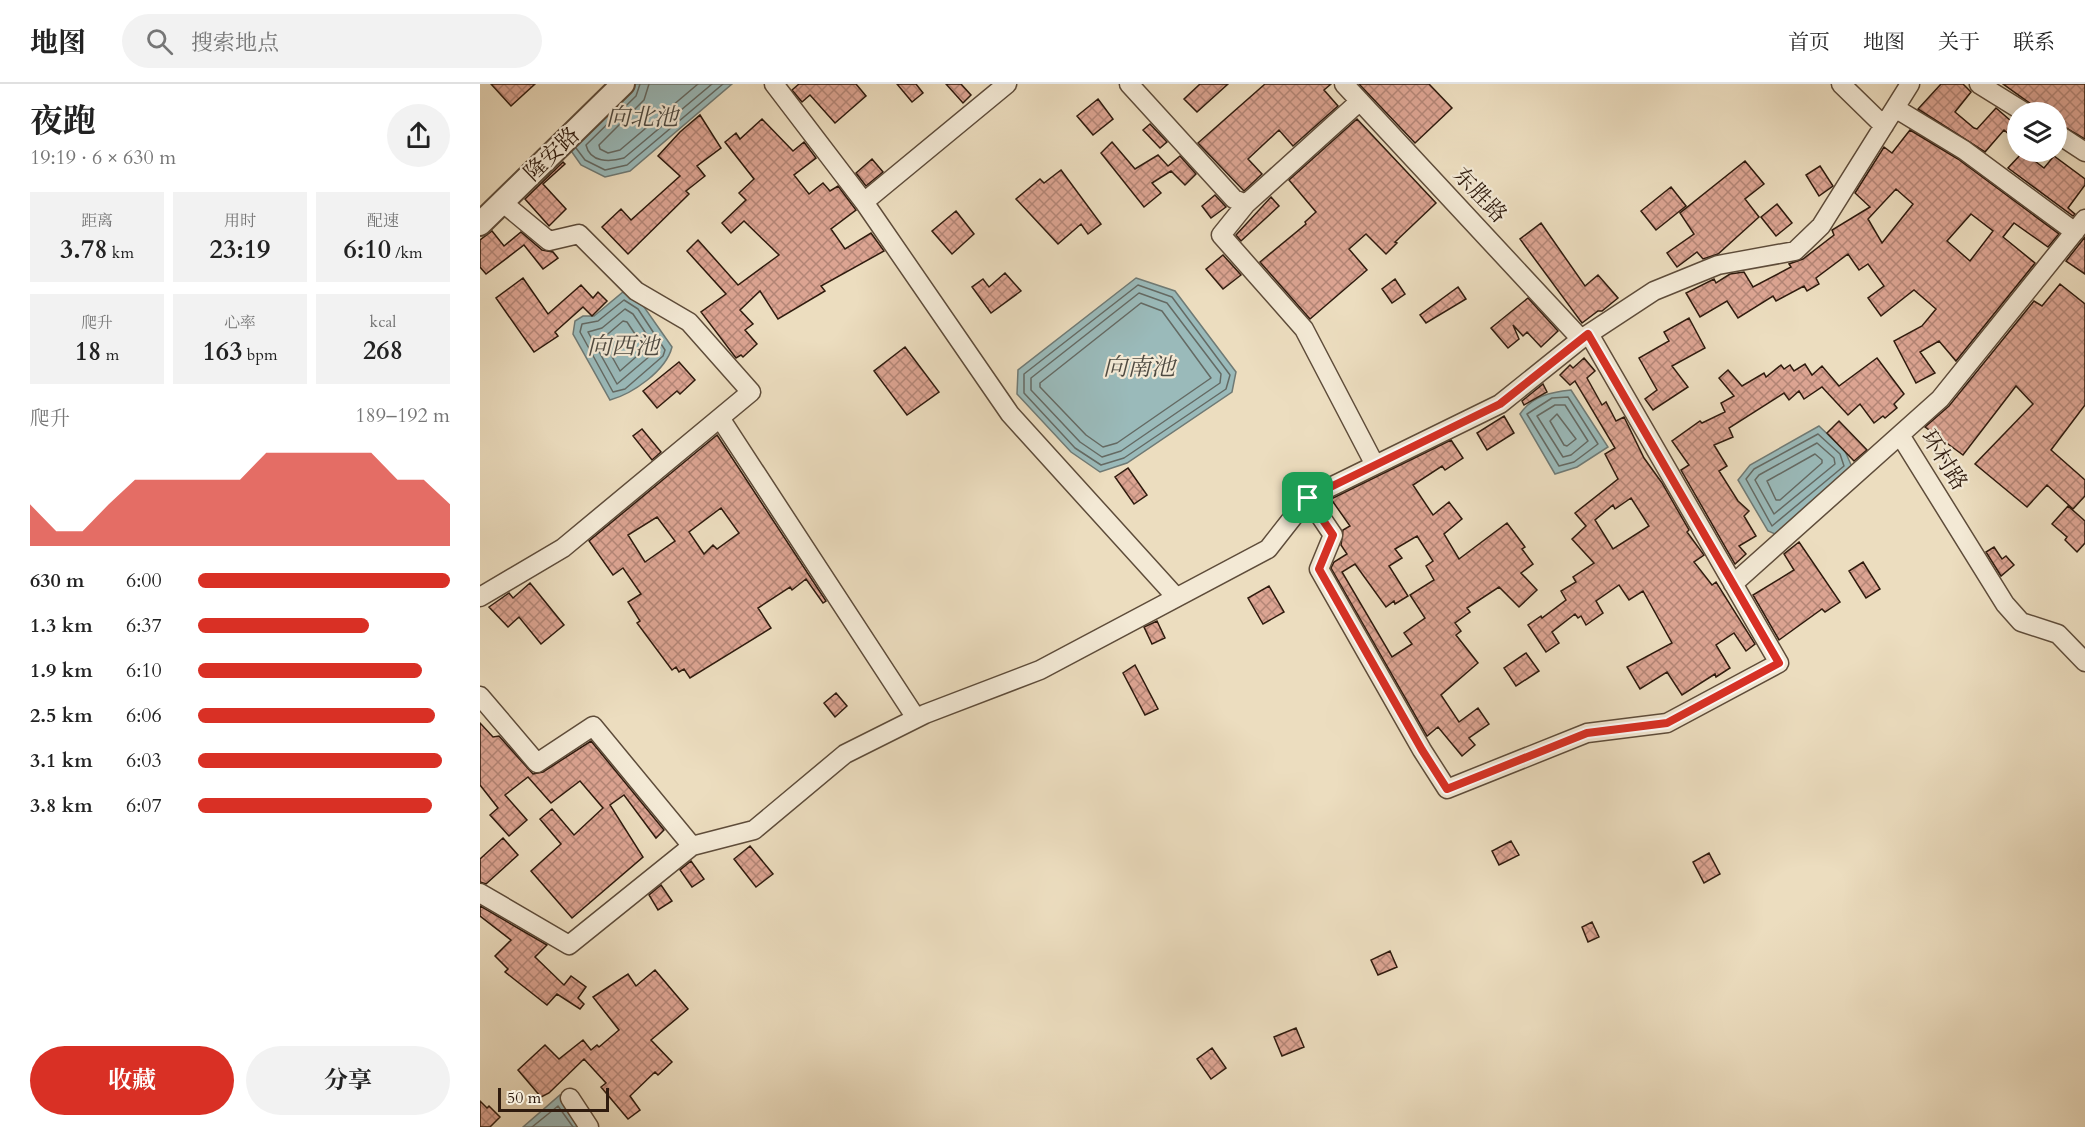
<!DOCTYPE html>
<html lang="zh">
<head>
<meta charset="utf-8">
<style>
	body { margin:0; font-family:Cardo,"Noto Serif SC",serif; background:#f2f2f2; color:#222; height:100vh; display:flex; flex-direction:column; font-size:22px; white-space:nowrap }
	* { box-sizing:border-box; margin:0 }
	p { font-size:20px; color:#767676 }
	.icon { flex:none; width:33px; height:33px; fill:none; stroke:currentColor; stroke-width:2; stroke-linecap:round; stroke-linejoin:round }
	.map { position:relative; flex:1; overflow:hidden }
	.panel { display:flex; flex-direction:column; background:#fff; width:480px }
	.panel>* { flex:none }
	.controls { position:absolute; left:1527px; top:18px; display:grid; gap:12px }
	.controls a { display:grid; place-items:center; width:60px; height:60px; border-radius:50%; background:#fff; box-shadow:0 3px 15px #0003; font-size:30px }
	.scale { position:absolute; left:18px; bottom:15px; width:111px; box-sizing:border-box; padding-left:6px; border:3px solid #2f1b0e; border-top:0; font-size:16px; line-height:21px; white-space:nowrap; color:#2f1b0e; -webkit-text-stroke:4px #f3e9d5; paint-order:stroke }
	.pin { position:absolute; display:grid; place-items:center; width:51px; height:51px; color:#fff; margin:-26px; border-radius:12px; box-shadow:0 3px 9px #0006 }
	.round { display:grid; place-items:center; flex:none; width:63px; height:63px; border-radius:32px; background:#f2f2f2 }
	.head { display:flex; align-items:center; justify-content:space-between; height:102px; padding:0 30px }
	h1 { font-size:33px; font-weight:700; line-height:45px }
	.metrics { display:grid; grid-template-columns:repeat(3,1fr); gap:9px; height:102px; padding:6px 30px }
	.metrics div { display:grid; align-content:center; border-radius:0px; background:#f2f2f2; text-align:center }
	.metrics b { font-size:26px; font-weight:700 }
	.metrics small { font-size:16px; font-weight:400 }
	.metrics p { font-size:16px }
	.chart { height:168px; padding:12px 30px }
	.chart p { display:flex; justify-content:space-between }
	.chart svg { width:100%; height:108px; margin-top:6px; fill:#d93025; opacity:.7 }
	.action { display:flex; gap:12px; margin-top:auto; padding:12px 30px }
	.action a { flex:1; height:69px; border-radius:36px; background:#d93025; color:#fff; font-size:24px; font-weight:700; line-height:69px; text-align:center }
	.action a+a { background:#f2f2f2; color:#222 }
	ul { padding:0 30px; list-style:none; font-size:20px }
	li { display:grid; grid-template-columns:96px 72px 1fr; align-items:center; height:45px }
	li i { height:15px; border-radius:8px; background:#d93025 }
	header { display:flex; align-items:center; gap:36px; box-sizing:border-box; height:84px; padding:0 30px; background:#fff; border-bottom:2px solid #e0e0e0 }
	header strong { font-size:28px }
	nav { display:flex; gap:33px; margin-inline-start:auto; font-size:21px }
	.search { width:420px; height:54px; background:#f2f2f2; display:flex; align-items:center; gap:15px; box-sizing:border-box; padding:0 21px; border-radius:33px; color:#767676; font-size:22px }
	main { display:flex; flex:1; min-height:0 }
	.map>svg:first-child { display:block }
	.water { fill:#9ababa; stroke:#6f7a75; stroke-width:1.5 }
	.lines { fill:none; stroke-linecap:round; stroke-linejoin:round }
	.shore { stroke:#646a64; stroke-width:1.5 }
	.building { fill:url(#building-cross-hatch); stroke:#2f1b0e; stroke-width:1.5; fill-rule:evenodd }
	.minor-casing { stroke:#5e4c3a; stroke-width:21 }
	.tertiary-casing { stroke:#5e4c3a; stroke-width:26 }
	.minor { stroke:#f3e9d5; stroke-width:18 }
	.tertiary { stroke:#f3e9d5; stroke-width:22 }
	.route-casing { stroke:#fff; stroke-width:12 }
	.route { stroke:#d93025; stroke-width:8 }
	.labels { text-anchor:middle; dominant-baseline:central; stroke-width:4.5; stroke-linejoin:round; paint-order:stroke }
	.street-label { font-size:22px; fill:#2f1b0e; stroke:#f3e9d5 }
	.water-label { font-size:24px; font-style:italic; fill:#4f4b42; stroke:#f3e9d5 }
</style>
</head>
<body>
<header>
<strong>地图</strong>
<div class="search"><svg class="icon" aria-label="search" viewBox="0 0 24 24"><circle cx="10" cy="10" r="6"/><path d="M15 15l6 6"/></svg>搜索地点</div>
<nav><a>首页</a><a>地图</a><a>关于</a><a>联系</a></nav>
</header>
<main>
<section class="panel">
<div class="head"><div><h1>夜跑</h1><p>19:19 · 6 × 630 m</p></div><a class="round"><svg class="icon" aria-label="share" viewBox="0 0 24 24"><path d="M12 15V3M7 8l5-5 5 5M5 13v7h14v-7"/></svg></a></div>
<div class="metrics">
<div><p>距离</p><b>3.78<small> km</small></b></div>
<div><p>用时</p><b>23:19</b></div>
<div><p>配速</p><b>6:10<small> /km</small></b></div>
</div>
<div class="metrics">
<div><p>爬升</p><b>18<small> m</small></b></div>
<div><p>心率</p><b>163<small> bpm</small></b></div>
<div><p>kcal</p><b>268</b></div>
</div>
<div class="chart"><p><span>爬升</span>189–192 m</p>
<svg viewBox="0 0 160 44" preserveAspectRatio="none"><path d="M0 44V27L10 38L20 38L30 27L40 17L50 17L60 17L70 17L80 17L90 6L100 6L110 6L120 6L130 6L140 17L150 17L160 27V44z"/></svg>
</div>
<ul>
<li><b>630 m</b>6:00<i style="width:100%"></i></li>
<li><b>1.3 km</b>6:37<i style="width:68%"></i></li>
<li><b>1.9 km</b>6:10<i style="width:89%"></i></li>
<li><b>2.5 km</b>6:06<i style="width:94%"></i></li>
<li><b>3.1 km</b>6:03<i style="width:97%"></i></li>
<li><b>3.8 km</b>6:07<i style="width:93%"></i></li>
</ul>
<div class="action"><a>收藏</a><a>分享</a></div>
</section>
<div class="map">
<svg width="1605" height="1043" viewBox="0 0 1605 1043">
	<defs>
		<pattern id="building-cross-hatch" width="8" height="8" patternUnits="userSpaceOnUse" patternTransform="scale(1.5)"><rect width="8" height="8" fill="#dca492"/><path d="M0 0l8 8M0 8l8-8" fill="none" stroke="#b38576"/></pattern>
	</defs>
	<rect width="100%" height="100%" fill="#ecddbf"/>
	<filter id="stains"><feTurbulence type="fractalNoise" baseFrequency=".00333" numOctaves="4"/><feColorMatrix values="0 0 0 0 .2 0 0 0 0 .09 0 0 0 0 .02 0 0 0 .5 -.17"/></filter>
	<radialGradient id="worn" r=".72"><stop offset=".6" stop-color="#630" stop-opacity="0"/><stop offset="1" stop-color="#630" stop-opacity=".3"/></radialGradient>
	<path class="water" d="M149 0H252L150 87 125 93 101 81 87 61Z
		M656 194 695 207 756 288 752 308 647 379 620 388 591 368 537 310 538 286Z
		M143 208 162 220 192 263C186 287 152 310 130 316L93 250 95 237 103 232H114Z
		M1091 306 1128 363 1097 383 1075 390 1040 330C1052 312 1071 308 1091 306Z
		M1339 342 1365 367 1372 383 1295 450 1288 447 1258 396 1270 381Z
		M80 1011 100 1043H43Z"/>
	<g class="lines">
		<path class="shore" d="M160 0 156 12 106 61C110 79 130 78 144 74L232 0
			M169 0 164 16 119 61 120 65 128 69 140 66 218 0
			M96 64 105 76 125 86 147 81 243 0
			M658 201 692 213 750 291 746 305 644 374 621 381 595 364 544 309V290Z
			M659 209 687 219 741 290 740 299 641 367 622 373 600 358 551 306V294Z
			M144 216 158 225 185 266 183 272 145 305 133 308 100 248 102 240 118 237Z
			M661 219 682 227 731 294 637 359 623 363 606 351 560 303V299Z
			M145 225 153 230 177 266 137 300 108 248 122 244Z
			M143 237 147 238 165 265 140 287 122 255Z
			M1088 313 1118 360 1094 378 1079 382 1047 330 1072 314Z
			M1075 321H1085L1108 357 1091 371 1083 373 1057 332Z
			M1077 330 1096 355 1087 362 1084 361 1070 337Z
			M1338 350 1360 370 1364 382 1292 442 1266 395 1274 385Z
			M1337 359 1354 374 1355 380 1294 430 1275 396 1279 391Z
			M1335 370 1342 376V379L1300 416H1296L1287 397Z
			M52 1043 78 1022 93 1043"/>
	</g>
	<path class="building" d="M11 0H55L31 22Z
		M319 0H376L386 12 355 39 330 11 322 18 312 6Z
		M417 0H436L443 9 432 18Z
		M466 0H481L491 11 483 19Z
		M720 0H748L717 28 704 15Z
		M785 0H851L844 6 858 22 813 62 799 46 768 75 782 90 764 107 718 59Z
		M879 0H949L972 24 935 59Z
		M1461 0H1483L1491 8 1475 28 1494 44 1497 45 1516 24 1538 43V58L1524 46 1505 68 1438 25Z
		M1523 0H1605V55L1576 38V28H1562Z
		M618 15 633 35 613 51 597 32Z
		M220 31 241 64 217 82 225 92 206 107 209 110 148 170 122 143 141 125 151 136 200 92 178 72 200 48Z
		M282 35 313 67 324 58 336 74 314 91 329 110 343 99 350 107 358 102 376 126 351 145 365 165 391 149 404 167 341 202 345 207 298 235 280 207 260 226 273 240 265 246 277 260 263 273 261 271 256 274 221 228 246 210 207 167 218 156 258 201 299 171 264 137 251 149 242 139 266 116 259 109 274 95 245 58 256 49 260 55Z
		M877 35 956 119 915 158 917 159 906 170 886 150 869 165 887 186 830 235 780 178 826 140 825 138 836 128 809 96Z
		M670 40 687 58 680 64 663 46Z
		M1430 46 1478 75 1579 150 1568 163 1534 139 1523 153 1555 179 1476 277 1459 257 1440 268 1455 289 1436 299 1414 257 1442 242 1456 225 1434 206 1401 232 1388 214 1404 202 1388 180 1379 186 1368 170 1336 194 1339 200 1327 207 1324 202 1296 217 1293 212 1258 234 1247 217 1220 233 1206 209 1234 195 1236 199 1250 190 1264 188 1273 203 1311 183 1309 180 1323 175 1354 151 1352 146 1390 123 1375 109 1404 63 1412 69ZM1416 105 1433 120 1402 159 1388 135ZM1491 130 1513 147 1490 177 1467 157Z
		M632 58 655 85 678 71 688 82 700 72 716 90 705 101 691 87 672 99 681 109 664 123 621 69Z
		M1543 68 1564 84 1574 72 1605 95V101L1588 124 1595 130 1593 132 1528 84Z
		M392 75 403 88 386 102 376 89Z
		M1265 77 1284 100 1265 115 1279 133 1238 170 1223 175 1217 168 1197 183 1187 169 1214 150 1200 129Z
		M83 78 85 80 63 100 86 125 69 142 45 115Z
		M1340 82 1353 102 1339 112 1326 91Z
		M581 86 621 140 608 150 601 140 578 160 536 115 560 95 564 99Z
		M1191 103 1206 122 1176 146 1161 127Z
		M735 111 746 123 731 134 722 122Z
		M791 113 799 122 761 157 756 151Z
		M1297 120 1312 139 1296 152 1281 133Z
		M476 127 494 150 472 170 452 147Z
		M1061 139 1105 202 1118 191 1138 214 1122 227H1118L1102 239 1040 155Z
		M12 147 24 162 41 148 62 166 73 168 78 174 63 185 44 161 6 190 0 183V156Z
		M1605 153V190L1586 177Z
		M743 171 761 191 743 205 726 185Z
		M525 189 541 207 511 229 492 203 503 195 509 203Z
		M43 194 68 230 101 201 113 214 118 208 127 217 112 232 103 223 75 248 78 252 54 268 16 214Z
		M915 195 925 210 912 219 902 205Z
		M1580 200 1605 220V321L1571 366 1605 396V412L1593 425 1567 401 1547 423 1495 380 1553 320 1536 302 1483 371 1445 343 1469 322 1554 217 1562 222Z
		M978 203 986 215 946 239 940 231Z
		M1048 214 1078 247 1061 263 1047 248 1043 252 1033 241 1039 255 1028 264 1011 244Z
		M1209 234 1225 264 1192 282 1208 303 1173 326 1165 315 1177 306 1159 274 1189 257 1184 248Z
		M425 263 459 308 427 331 394 287Z
		M1104 274 1115 287 1107 294 1122 321 1126 318 1136 337 1144 333 1164 374 1182 399 1209 446 1207 448 1224 471 1214 478 1232 501 1236 498 1275 560 1266 567 1254 549 1236 561 1250 584 1236 593 1235 590 1202 611 1187 588 1160 605 1147 583 1192 559 1163 507 1149 516 1139 501 1116 517 1123 529 1106 541 1101 532 1098 534 1095 530 1072 548 1079 559 1066 568 1048 541 1061 532 1062 534 1086 516 1081 507 1096 498 1093 493 1114 479 1092 455 1106 442 1095 429 1138 395 1125 370 1135 364 1095 297 1090 301 1080 291 1090 281 1093 284ZM1151 414 1169 442 1133 465 1115 436 1133 421 1135 425Z
		M1397 274 1424 310 1414 320 1417 324 1405 334 1403 332 1394 339 1380 320 1368 331 1342 303 1324 315 1319 307 1309 316 1304 309 1249 344 1253 353 1234 361 1247 382 1239 387 1258 417 1269 427 1264 432 1276 452 1259 462 1266 470 1255 480 1201 386 1209 381 1192 357 1220 337 1222 339 1245 328 1241 319 1254 312 1239 294 1248 286 1262 302 1284 289 1286 293 1301 281 1304 285 1310 281 1314 287 1325 280 1332 291 1342 282 1359 302Z
		M199 278 215 296 200 310 197 307 177 324 163 307Z
		M1063 300 1067 308 1044 321 1042 317Z
		M1024 332 1034 349 1007 366 997 349Z
		M1359 337 1387 366 1374 377 1347 349Z
		M162 345 181 368 172 376 153 352Z
		M237 351 346 517 343 519 326 495 312 506 310 503 278 524 291 544 210 594 204 585 199 588 196 583 192 586 157 539 160 537 148 518 161 510 143 484 133 491 109 457ZM241 424 259 449 237 465 233 461 224 470 209 448ZM177 433 195 457 165 478 148 451Z
		M971 356 983 374 965 386 962 382 933 401 953 431 969 418 982 435 964 450 979 475 1027 439 1045 463 1042 465 1053 480 1041 489 1057 506 1039 523 1019 503 987 524 990 528 975 539 981 547 976 551 998 579 961 611 979 638 998 624 1009 640 989 654 995 661 982 672 958 643 947 652 851 484 854 478 867 470 861 461 863 446 870 442 851 415ZM937 452 953 477 946 482 954 496 930 511 945 534 924 549 932 560 912 573 862 488 875 480 906 523 914 517 915 520 928 512 909 482 922 474 915 465Z
		M648 384 667 411 654 420 635 393Z
		M1588 422 1605 437V459L1597 468 1585 456 1587 453 1572 440Z
		M1319 458 1360 518 1345 528 1342 525 1299 556 1273 511 1314 486 1304 470Z
		M1514 463 1522 475 1526 472 1534 481 1521 492 1506 468Z
		M1383 478 1400 505 1386 514 1369 487Z
		M50 499 84 541 61 560 39 533 28 543 9 523 29 509 33 514Z
		M789 502 804 528 783 540 768 514Z
		M677 537 685 554 672 560 664 543Z
		M1046 569 1059 587 1036 602 1024 584Z
		M655 581 678 625 665 631 643 589Z
		M356 609 367 622 355 633 344 619Z
		M0 639 13 653 19 652 53 690 63 688 111 657 184 746 176 754 144 711 130 721 163 773 92 834 51 787 81 760 60 735 72 725 94 751 123 724 100 697 71 719 48 693 25 711 47 736 29 752 10 731 18 724 0 701Z
		M23 754 38 771 6 800 0 798V775Z
		M1031 757 1039 771 1019 781 1012 767Z
		M270 762 293 790 276 803 254 775Z
		M1229 769 1240 790 1224 799 1213 778Z
		M211 777 224 795 212 803 200 786Z
		M181 801 192 817 178 826 169 811Z
		M0 822 67 861 55 873 84 901 91 892 106 903 98 914 104 920 100 925 77 910 67 921 25 888 28 885 15 872 31 856 0 832Z
		M1112 838 1119 853 1108 858 1102 843Z
		M910 867 917 883 898 891 891 876Z
		M175 886 208 925 171 956 192 978 178 991 175 988 150 1012 160 1026 148 1035 121 1003 126 999 104 975 69 1009 61 1013 38 986 65 961 79 975 103 956 111 966 117 961 119 963 139 946 113 913 148 890 156 902Z
		M816 944 824 963 802 972 794 953Z
		M732 964 746 984 731 995 717 975Z
		M0 1017 7 1024 9 1022 20 1033 10 1043H0Z"/>
	<g class="lines">
		<defs>
			<path id="minor" d="M294 0 384 118
				M527 0 384 118 530 330 696 513
				M649 0 754 115 766 120 880 17
				M864 0 1101 255
				M1361 0 1404 42
				M1499 0 1544 28
				M1415 24 1484 66 1595 148
				M1576 49 1605 68
				M766 120 741 151 824 245 895 381
				M240 334 436 634
				M1420 351 1525 520 1541 538 1578 550 1605 578
				M828 414 853 451 839 485 942 666 967 705 1107 649 1187 639 1299 579 1109 250
				M1253 500 1460 315 1605 135
				M0 513 83 464 271 308 209 238 156 207 99 150 69 157 22 118
				M0 612 57 679 113 642 212 762 274 746 365 670 445 630 560 586 788 465 828 414 1020 320 1101 255 1174 207 1238 181 1315 167 1341 142 1430 0
				M0 809 89 861 212 762
				M90 1014 109 1043"/>
			<path id="tertiary" d="M0 140 143 0"/>
		</defs>
		<use href="#minor" class="minor-casing"/>
		<use href="#tertiary" class="tertiary-casing"/>
		<use href="#minor" class="minor"/>
		<use href="#tertiary" class="tertiary"/>
	</g>
	<g class="lines">
		<defs>
			<path id="route" d="M1108 250 1299 579 1187 639 1107 649 967 705 942 666 839 485 853 451 828 414 1020 320Z"/>
		</defs>
		<use href="#route" class="route-casing"/>
		<use href="#route" class="route"/>
	</g>
	<g class="labels">
		<g class="street-label">
			<text transform="translate(72 70) rotate(-44)">隆安路</text>
			<text transform="translate(1000 111) rotate(47)">东胜路</text>
			<text transform="translate(1464 376) rotate(58)">环村路</text>
		</g>
		<g class="water-label">
			<text x="162" y="33">向北池</text>
			<text x="143" y="262">向西池</text>
			<text x="659" y="283">向南池</text>
		</g>
	</g>
	<rect width="100%" height="100%" filter="url(#stains)"/>
	<rect width="100%" height="100%" fill="url(#worn)"/>
</svg>
<div class="controls">
<a><svg class="icon" aria-label="layers" viewBox="0 0 24 24"><path d="M12 4l9 5-9 5-9-5zM3 14l9 5 9-5"/></svg></a>
</div>
<div class="scale">50 m</div>
<div class="pin" style="left:828px;top:414px;background:#1e9e55"><svg class="icon" aria-label="arrive" viewBox="0 0 24 24"><path d="M6 21V4h12l-3 4 3 4H6"/></svg></div>
</div>
</main>
</body>
</html>
